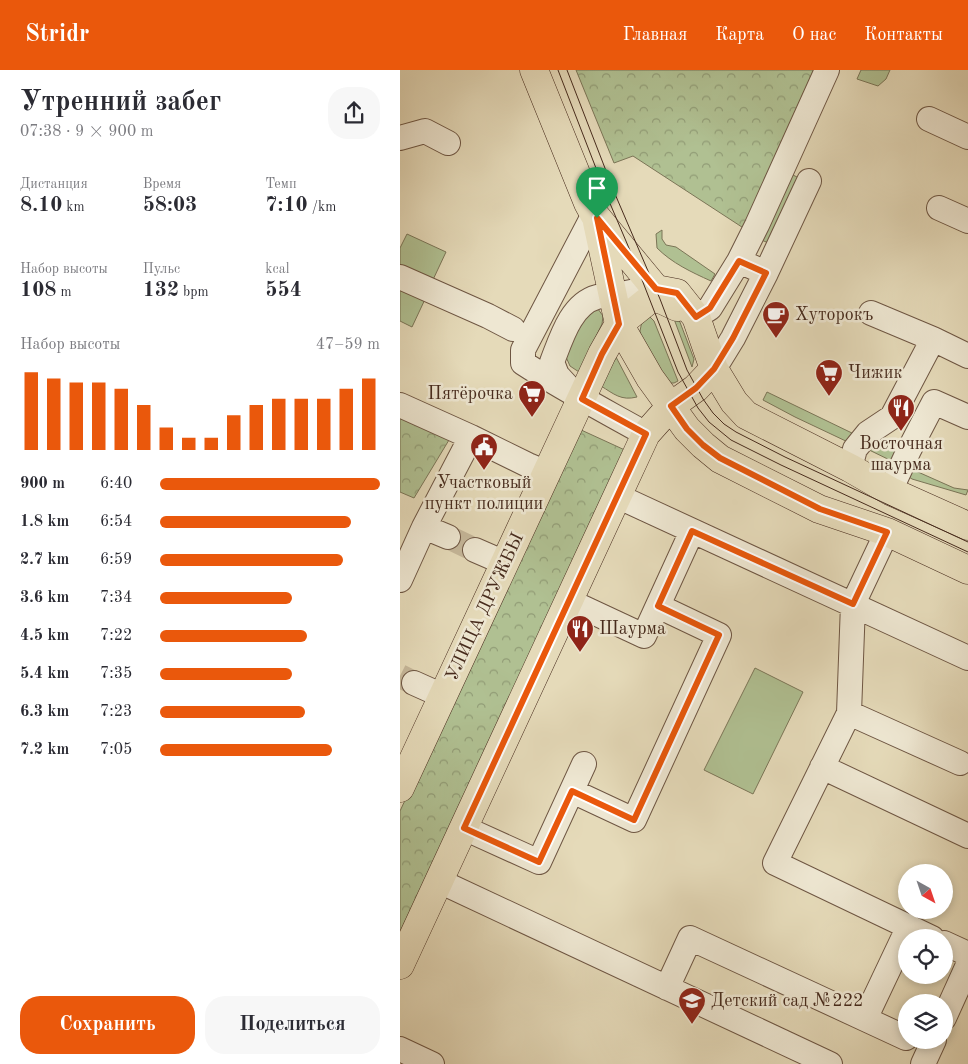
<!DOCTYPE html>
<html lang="ru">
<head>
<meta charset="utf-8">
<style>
	body { margin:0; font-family:"Old Standard TT",serif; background:#f7f7f7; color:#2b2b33; height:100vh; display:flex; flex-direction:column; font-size:19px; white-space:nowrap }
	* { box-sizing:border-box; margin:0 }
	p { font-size:16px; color:#7c7c81 }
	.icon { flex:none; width:28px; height:28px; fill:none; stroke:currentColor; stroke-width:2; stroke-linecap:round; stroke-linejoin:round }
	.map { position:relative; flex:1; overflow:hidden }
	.sheet { display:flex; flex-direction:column; background:#fff; width:400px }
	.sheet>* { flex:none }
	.needle { width:32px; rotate:140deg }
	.fabs { position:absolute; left:498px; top:794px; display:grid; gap:10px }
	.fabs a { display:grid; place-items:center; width:55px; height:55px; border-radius:50%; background:#fff; box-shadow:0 2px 8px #0003; font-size:25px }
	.pin { position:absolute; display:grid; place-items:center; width:42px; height:42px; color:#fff; margin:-51px -21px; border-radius:50% 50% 50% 0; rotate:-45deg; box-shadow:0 0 5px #0007 }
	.pin .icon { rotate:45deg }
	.round { display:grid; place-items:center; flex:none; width:52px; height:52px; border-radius:20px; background:#f7f7f7 }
	.head { display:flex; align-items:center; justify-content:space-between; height:85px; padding:0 20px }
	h1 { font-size:28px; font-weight:800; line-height:38px }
	.figures { display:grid; grid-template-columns:repeat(3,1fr); gap:8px; height:85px; padding:5px 20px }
	.figures div { display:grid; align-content:center }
	.figures b { font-size:21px; font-weight:800 }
	.figures small { font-size:14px; font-weight:400 }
	.figures p { font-size:14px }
	.chart { height:140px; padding:10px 20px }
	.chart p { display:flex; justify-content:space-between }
	.chart svg { width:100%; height:90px; margin-top:5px; stroke:#ea580c; stroke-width:6 }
	.action { display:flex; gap:10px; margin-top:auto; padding:10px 20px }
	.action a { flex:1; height:58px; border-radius:20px; background:#ea580c; color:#fff; font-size:20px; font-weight:800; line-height:58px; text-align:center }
	.action a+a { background:#f7f7f7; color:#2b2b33 }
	ul { padding:0 20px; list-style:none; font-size:16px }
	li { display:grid; grid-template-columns:80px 60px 1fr; align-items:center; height:38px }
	li i { height:12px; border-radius:6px; background:#ea580c }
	header { display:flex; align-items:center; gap:30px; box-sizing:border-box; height:70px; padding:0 25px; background:#ea580c; color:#fff }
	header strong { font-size:24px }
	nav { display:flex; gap:28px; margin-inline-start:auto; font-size:18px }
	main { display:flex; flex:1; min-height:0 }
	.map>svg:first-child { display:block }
	.grass { fill:#b0c092; stroke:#7b7557 }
	.forest { fill:url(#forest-crowns); stroke:#7b7557 }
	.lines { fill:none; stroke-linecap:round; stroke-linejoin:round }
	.minor-tunnel { stroke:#c5b79a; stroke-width:24; stroke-dasharray:24 12; stroke-linecap:butt }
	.minor-casing { stroke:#6e5643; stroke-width:26 }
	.major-casing { stroke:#462a1c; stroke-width:29 }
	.minor { stroke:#eee7d2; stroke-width:24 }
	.major { stroke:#e5dab9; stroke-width:28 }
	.tram { stroke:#462a1c; stroke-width:1 }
	.route-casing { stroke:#fff; stroke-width:10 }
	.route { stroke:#ea580c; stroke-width:6 }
	.labels { text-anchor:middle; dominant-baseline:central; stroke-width:5; stroke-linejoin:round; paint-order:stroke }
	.poi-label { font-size:18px; fill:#462a1c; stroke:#eee7d2; text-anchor:start }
	.street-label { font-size:18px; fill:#462a1c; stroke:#eee7d2 }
</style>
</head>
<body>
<header>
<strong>Stridr</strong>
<nav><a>Главная</a><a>Карта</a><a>О нас</a><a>Контакты</a></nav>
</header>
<main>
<section class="sheet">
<div class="head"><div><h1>Утренний забег</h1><p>07:38 · 9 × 900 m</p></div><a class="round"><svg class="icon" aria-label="share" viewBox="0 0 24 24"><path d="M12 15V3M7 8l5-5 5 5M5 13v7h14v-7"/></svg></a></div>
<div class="figures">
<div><p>Дистанция</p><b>8.10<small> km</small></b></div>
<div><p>Время</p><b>58:03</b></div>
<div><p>Темп</p><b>7:10<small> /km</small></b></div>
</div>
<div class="figures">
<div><p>Набор высоты</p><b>108<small> m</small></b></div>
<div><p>Пульс</p><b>132<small> bpm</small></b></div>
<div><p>kcal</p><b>554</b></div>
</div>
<div class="chart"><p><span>Набор высоты</span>47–59 m</p>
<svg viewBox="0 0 160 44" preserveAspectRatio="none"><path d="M5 44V6M15 44V9M25 44V11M35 44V11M45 44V14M55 44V22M65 44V33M75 44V38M85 44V38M95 44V27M105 44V22M115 44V19M125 44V19M135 44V19M145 44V14M155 44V9"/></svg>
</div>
<ul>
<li><b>900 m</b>6:40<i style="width:100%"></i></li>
<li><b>1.8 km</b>6:54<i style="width:87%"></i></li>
<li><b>2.7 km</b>6:59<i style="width:83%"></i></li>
<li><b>3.6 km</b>7:34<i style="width:60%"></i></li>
<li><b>4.5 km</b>7:22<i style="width:67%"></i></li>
<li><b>5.4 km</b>7:35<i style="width:60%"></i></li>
<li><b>6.3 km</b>7:23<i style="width:66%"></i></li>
<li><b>7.2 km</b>7:05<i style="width:78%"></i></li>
</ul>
<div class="action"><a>Сохранить</a><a>Поделиться</a></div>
</section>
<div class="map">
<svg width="568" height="994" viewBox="0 0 568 994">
	<defs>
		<pattern id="forest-crowns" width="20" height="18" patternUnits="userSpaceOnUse" patternTransform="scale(1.25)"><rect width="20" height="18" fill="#b0c092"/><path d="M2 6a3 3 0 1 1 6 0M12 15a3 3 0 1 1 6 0" fill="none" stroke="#919c76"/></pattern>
	</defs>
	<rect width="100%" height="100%" fill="#e5dab9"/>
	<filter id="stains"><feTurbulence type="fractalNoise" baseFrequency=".004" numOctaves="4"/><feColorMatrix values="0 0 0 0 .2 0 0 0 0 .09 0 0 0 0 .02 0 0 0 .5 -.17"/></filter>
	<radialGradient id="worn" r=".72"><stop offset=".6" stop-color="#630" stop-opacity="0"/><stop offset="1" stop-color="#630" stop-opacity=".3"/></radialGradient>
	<path class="grass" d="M461 0H490L486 9 478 16 457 9Z
		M389 103 401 109 371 174 359 169Z
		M262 160V169L266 175 276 177 315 204 311 211C291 202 272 193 257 178L256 164Z
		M7 164 46 182 31 214 0 199V178Z
		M0 212 27 225 12 257 0 251Z
		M198 239 203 246 202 254 179 302 170 296 166 287 174 262 185 244Z
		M271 241 278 247 294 289 292 297Z
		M249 246 254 251 278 311 274 313H269L240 271V261L242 251Z
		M216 287 237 327C221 331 214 324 201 316Z
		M367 322 454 364 450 373 395 347 363 330Z
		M470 369 501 384 496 393 465 378Z
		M509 398 554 418 568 420 566 425 512 409 506 405Z
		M355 598 403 622 353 724 304 700Z"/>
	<path class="forest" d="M176 0H417L348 161 233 86 214 93Z
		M0 341 52 365 14 428 0 422Z
		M179 359 227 381 0 867V741Z"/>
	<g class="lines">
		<path class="minor-tunnel" d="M48 467 75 480
			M0 606 14 613"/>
		<defs>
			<path id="minor" d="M529 49 568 67
				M0 68 25 61 48 73
				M539 138 568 151
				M194 144 123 280V293C163 319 205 341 246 364
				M339 191 366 203 409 111
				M0 207 88 246 113 259
				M471 243 533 269
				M296 247 310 238 339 191 357 155 427 0
				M314 299 333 268 366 203
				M169 318 157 305 152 292C161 269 171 234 197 227 204 225 211 226 217 225 230 222 242 219 256 219
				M0 335 71 367 128 395 147 403
				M450 398 455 379 468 363 492 347 533 269 568 286
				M490 421 509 380 534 332 568 347
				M217 426 568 588
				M24 457 48 467
				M487 462 453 534 449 643 375 793 532 868
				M75 480 105 493
				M0 510 24 457 71 367
				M169 531 244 566 292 461
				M14 613 43 626
				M449 643 560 693
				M422 697 568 766
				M172 721 234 750 319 565 258 536
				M64 758 139 792 184 694
				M39 811 430 994
				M544 873 568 884
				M267 918 290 868 465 949 509 856
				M544 948 568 895
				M465 949 506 968
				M0 979 32 994
				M523 994 534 970"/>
			<path id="major" d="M134 0 188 133 194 144 256 219 277 223 296 247 314 299 334 332 346 345 450 398 490 421 568 456
				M197 152 219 254 250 308 287 359 303 375 320 389 419 439 487 462 568 500
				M0 718 202 284 219 254 250 229H260L277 237
				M0 895 246 364 271 336 296 318 314 299"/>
		</defs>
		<use href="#minor" class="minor-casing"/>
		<use href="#major" class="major-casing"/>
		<use href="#minor" class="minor"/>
		<use href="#major" class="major"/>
		<path class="tram" d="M158 0 206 124 237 197 278 302 298 338 309 352 331 370 381 395 568 482
			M167 0 215 124 260 229 287 300 303 329 313 343 324 354 336 362 385 387 568 472"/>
	</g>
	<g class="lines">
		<defs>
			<path id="route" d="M197 148 256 219 277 223 296 247 310 238 339 191 366 203 333 268 314 299 296 318 271 336 287 359 303 375 320 388 420 439 487 462 453 534 292 461 258 536 319 565 234 750 172 721 139 792 64 758 246 364 182 329 202 284 219 254Z"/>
		</defs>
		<use href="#route" class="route-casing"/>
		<use href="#route" class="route"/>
	</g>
	<defs>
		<symbol id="cafe-pin" viewBox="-11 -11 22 30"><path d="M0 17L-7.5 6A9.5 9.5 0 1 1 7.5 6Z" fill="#8f2418" stroke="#eee7d2"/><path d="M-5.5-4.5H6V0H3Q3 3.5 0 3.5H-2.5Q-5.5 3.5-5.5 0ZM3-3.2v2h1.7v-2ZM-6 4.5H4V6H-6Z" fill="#fff"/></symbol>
		<symbol id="supermarket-pin" viewBox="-11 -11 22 30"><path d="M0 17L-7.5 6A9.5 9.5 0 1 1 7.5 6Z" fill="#8f2418" stroke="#eee7d2"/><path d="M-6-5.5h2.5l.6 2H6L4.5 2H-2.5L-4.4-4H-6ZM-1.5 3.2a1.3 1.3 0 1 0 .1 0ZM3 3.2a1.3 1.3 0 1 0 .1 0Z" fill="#fff"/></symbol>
		<symbol id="restaurant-pin" viewBox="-11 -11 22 30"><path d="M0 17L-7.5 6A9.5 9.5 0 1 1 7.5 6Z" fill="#8f2418" stroke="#eee7d2"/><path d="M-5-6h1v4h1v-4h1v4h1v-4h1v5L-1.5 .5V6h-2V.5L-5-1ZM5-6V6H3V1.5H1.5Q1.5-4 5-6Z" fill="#fff"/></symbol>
		<symbol id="civic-pin" viewBox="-11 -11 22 30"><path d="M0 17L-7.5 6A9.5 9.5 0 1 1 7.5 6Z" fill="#8f2418" stroke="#eee7d2"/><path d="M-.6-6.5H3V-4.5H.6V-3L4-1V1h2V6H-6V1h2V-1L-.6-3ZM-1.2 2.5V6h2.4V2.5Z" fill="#fff"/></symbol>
		<symbol id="school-pin" viewBox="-11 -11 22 30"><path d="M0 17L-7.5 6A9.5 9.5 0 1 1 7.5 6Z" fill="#8f2418" stroke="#eee7d2"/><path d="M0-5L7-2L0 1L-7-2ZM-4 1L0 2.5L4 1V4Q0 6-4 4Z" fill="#fff"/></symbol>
	</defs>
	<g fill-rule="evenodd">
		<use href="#cafe-pin" x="360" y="229" width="32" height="43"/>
		<use href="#supermarket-pin" x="413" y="287" width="32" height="43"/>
		<use href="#supermarket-pin" x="116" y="308" width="32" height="43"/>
		<use href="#restaurant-pin" x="485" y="322" width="32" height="43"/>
		<use href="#civic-pin" x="68" y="361" width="32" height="43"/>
		<use href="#restaurant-pin" x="164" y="543" width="32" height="43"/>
		<use href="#school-pin" x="276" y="915" width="32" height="43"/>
	</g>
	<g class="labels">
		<g class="poi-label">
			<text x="395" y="245">Хуторокъ</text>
			<text x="448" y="303">Чижик</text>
			<text x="113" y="324" text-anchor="end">Пятёрочка</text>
			<text x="501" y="374" text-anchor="middle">Восточная<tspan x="501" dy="21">шаурма</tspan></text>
			<text x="84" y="413" text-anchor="middle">Участковый<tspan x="84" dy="21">пункт полиции</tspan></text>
			<text x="199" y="559">Шаурма</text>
			<text x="311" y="931">Детский сад №222</text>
		</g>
		<g class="street-label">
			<text transform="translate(85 537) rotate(-65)">УЛИЦА ДРУЖБЫ</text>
		</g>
	</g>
	<rect width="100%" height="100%" filter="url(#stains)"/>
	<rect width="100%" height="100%" fill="url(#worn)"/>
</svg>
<div class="fabs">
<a><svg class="needle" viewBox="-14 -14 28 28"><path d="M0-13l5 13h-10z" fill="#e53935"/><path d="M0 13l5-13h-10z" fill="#7c7c81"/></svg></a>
<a><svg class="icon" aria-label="locate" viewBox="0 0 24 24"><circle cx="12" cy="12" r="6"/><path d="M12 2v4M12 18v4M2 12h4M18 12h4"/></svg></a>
<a><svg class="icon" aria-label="layers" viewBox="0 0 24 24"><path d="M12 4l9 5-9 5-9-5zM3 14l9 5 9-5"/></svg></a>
</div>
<div class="pin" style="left:197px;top:148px;background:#1e9e55"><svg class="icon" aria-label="arrive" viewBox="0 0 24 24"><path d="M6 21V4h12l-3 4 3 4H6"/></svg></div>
</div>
</main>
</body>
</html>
